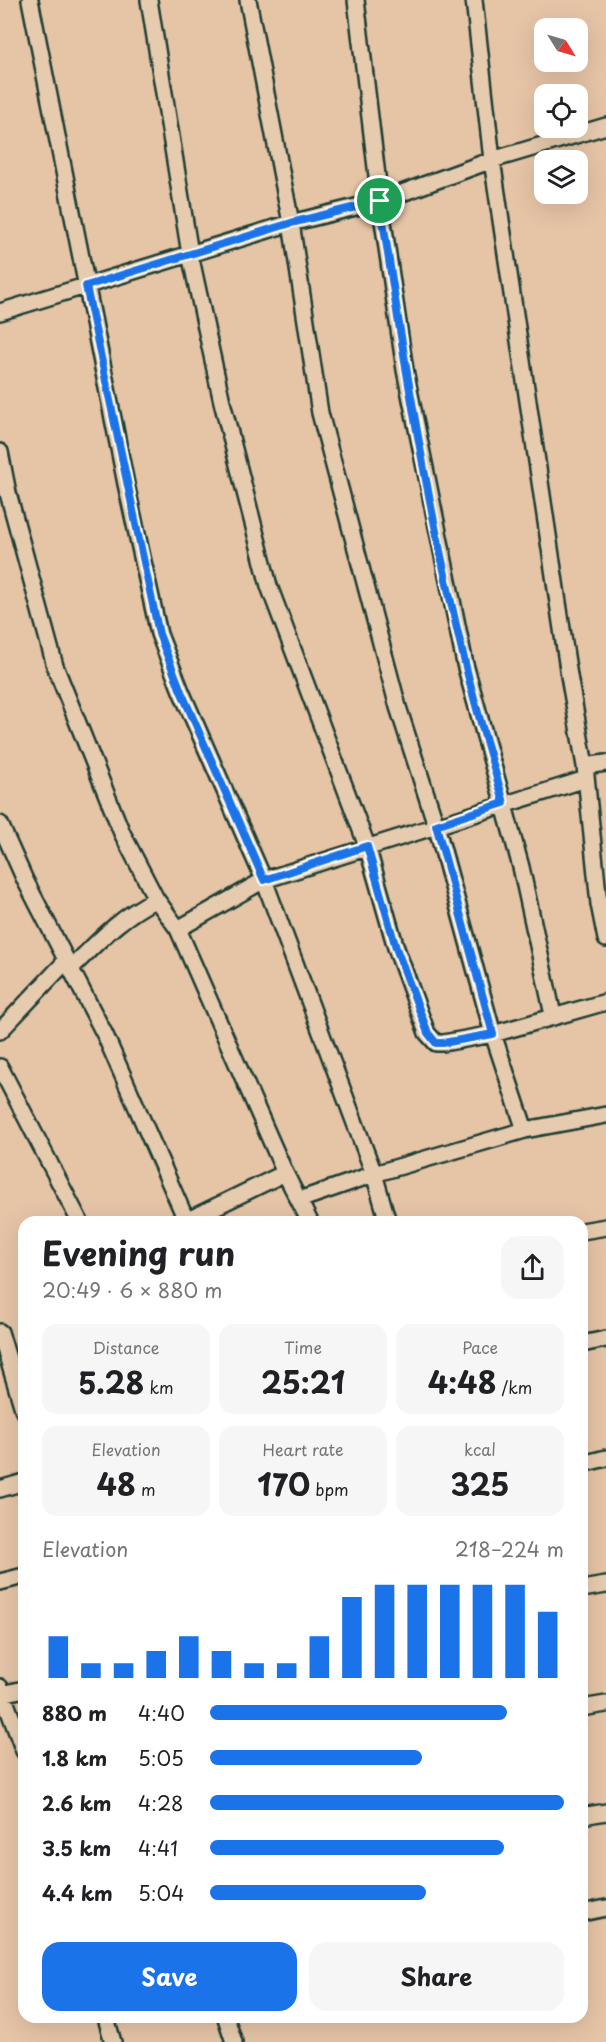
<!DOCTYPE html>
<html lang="en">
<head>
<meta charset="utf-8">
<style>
	body { margin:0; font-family:"Playpen Sans",sans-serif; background:#f6f6f6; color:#202124; height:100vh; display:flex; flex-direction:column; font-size:22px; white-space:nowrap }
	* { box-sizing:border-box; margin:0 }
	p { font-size:20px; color:#757577 }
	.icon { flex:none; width:33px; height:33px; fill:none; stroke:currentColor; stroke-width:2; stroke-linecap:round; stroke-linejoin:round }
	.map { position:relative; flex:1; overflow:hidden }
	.side { position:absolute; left:18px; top:1216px; width:570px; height:807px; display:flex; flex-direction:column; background:#fff; border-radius:18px; box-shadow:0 6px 24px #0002 }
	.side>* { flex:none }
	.needle { width:39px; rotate:127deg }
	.buttons { position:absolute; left:534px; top:18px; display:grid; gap:12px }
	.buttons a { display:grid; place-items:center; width:54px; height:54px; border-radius:12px; background:#fff; box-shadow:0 6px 24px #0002; font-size:30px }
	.pin { position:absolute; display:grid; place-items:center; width:51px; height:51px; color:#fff; margin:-26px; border:3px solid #fff; border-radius:50%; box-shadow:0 2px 6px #0007 }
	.round { display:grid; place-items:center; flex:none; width:63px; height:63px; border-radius:18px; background:#f6f6f6 }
	.overview { display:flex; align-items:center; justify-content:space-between; height:102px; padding:0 24px }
	h1 { font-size:33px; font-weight:700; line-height:45px }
	.metrics { display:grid; grid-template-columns:repeat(3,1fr); gap:9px; height:102px; padding:6px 24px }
	.metrics div { display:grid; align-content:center; border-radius:15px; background:#f6f6f6; text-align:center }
	.metrics b { font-size:30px; font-weight:700 }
	.metrics small { font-size:16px; font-weight:400 }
	.metrics p { font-size:16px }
	.chart { height:168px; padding:12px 24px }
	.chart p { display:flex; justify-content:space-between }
	.chart svg { width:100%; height:108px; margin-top:6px; stroke:#1a73e8; stroke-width:6 }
	.action { display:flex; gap:12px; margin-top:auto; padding:12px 24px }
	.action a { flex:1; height:69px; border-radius:18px; background:#1a73e8; color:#fff; font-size:24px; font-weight:700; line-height:69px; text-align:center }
	.action a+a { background:#f6f6f6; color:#202124 }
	ul { padding:0 24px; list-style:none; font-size:20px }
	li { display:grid; grid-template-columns:96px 72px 1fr; align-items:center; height:45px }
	li i { height:15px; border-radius:8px; background:#1a73e8 }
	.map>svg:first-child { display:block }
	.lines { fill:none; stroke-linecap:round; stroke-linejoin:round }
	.minor-casing { stroke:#1f3d34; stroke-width:20 }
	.minor { stroke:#e7cbae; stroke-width:15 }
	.route-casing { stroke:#fff; stroke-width:12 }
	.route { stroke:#1a73e8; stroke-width:8 }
</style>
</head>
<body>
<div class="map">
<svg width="606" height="2042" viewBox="0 0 606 2042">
	<rect width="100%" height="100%" fill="#e6c4a6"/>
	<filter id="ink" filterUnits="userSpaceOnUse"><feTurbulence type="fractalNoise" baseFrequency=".0167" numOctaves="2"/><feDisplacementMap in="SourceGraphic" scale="12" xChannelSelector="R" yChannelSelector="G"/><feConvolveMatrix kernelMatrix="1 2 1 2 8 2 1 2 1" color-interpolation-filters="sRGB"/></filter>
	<g filter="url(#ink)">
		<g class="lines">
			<defs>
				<path id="minor" d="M30 0 126 484 159 634 181 691 264 880 374 1174 388 1222
					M149 0 190 254 222 402 269 586 367 846 396 948 427 1033 436 1043H443L493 1034 606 1002
					M248 0 291 223 320 413 398 707 436 825 493 1034 525 1130
					M356 0 380 201 405 370 465 664 521 867 553 1015
					M474 0 492 160 569 676 585 766 599 904 606 939
					M0 312 291 223 380 201 492 160 606 126
					M0 452 8 493 55 666 122 833 156 899 178 929 285 1173 310 1222
					M585 766 606 763
					M0 824 25 880 105 1035 187 1222
					M178 929 264 880 586 779
					M71 968C101 939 118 919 156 899
					M0 1031 67 960
					M0 1067 80 1222
					M299 1200 374 1174 525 1130 606 1115
					M186 1221 285 1173
					M582 1231 606 1227
					M0 1332 24 1412
					M582 1344 606 1339
					M582 1464 606 1458
					M0 1489 24 1482
					M0 1582 24 1576
					M582 1589 606 1585
					M0 1687 24 1751
					M2 1694 24 1689
					M582 1708 606 1704
					M582 1816 606 1812
					M582 1913 606 1908
					M106 2018 113 2042
					M226 2018 234 2042"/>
			</defs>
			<use href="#minor" class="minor-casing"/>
			<use href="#minor" class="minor"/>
		</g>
	</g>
	<g class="lines" filter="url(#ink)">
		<defs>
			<path id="route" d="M380 201C403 355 428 510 465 663 476 710 491 756 504 803L436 825 493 1034 443 1043H436L428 1033 396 948 367 846 264 880 181 691 159 634 86 286 291 223Z"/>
		</defs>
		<use href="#route" class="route-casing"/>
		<use href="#route" class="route"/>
	</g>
</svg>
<div class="buttons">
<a><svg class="needle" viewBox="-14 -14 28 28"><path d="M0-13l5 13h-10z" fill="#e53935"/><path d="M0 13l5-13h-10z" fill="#757577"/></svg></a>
<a><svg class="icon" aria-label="locate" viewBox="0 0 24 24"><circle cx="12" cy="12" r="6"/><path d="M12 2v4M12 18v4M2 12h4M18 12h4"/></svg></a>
<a><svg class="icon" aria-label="layers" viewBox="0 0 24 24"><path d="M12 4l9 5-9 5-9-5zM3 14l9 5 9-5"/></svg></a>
</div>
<div class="pin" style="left:380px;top:201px;background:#1e9e55"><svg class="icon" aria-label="arrive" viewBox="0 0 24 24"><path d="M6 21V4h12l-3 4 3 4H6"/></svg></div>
<section class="side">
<div class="overview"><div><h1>Evening run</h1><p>20:49 · 6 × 880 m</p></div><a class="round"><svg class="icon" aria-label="share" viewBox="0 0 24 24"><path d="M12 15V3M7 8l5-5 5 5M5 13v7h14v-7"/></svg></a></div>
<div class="metrics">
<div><p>Distance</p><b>5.28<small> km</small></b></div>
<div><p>Time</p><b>25:21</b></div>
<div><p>Pace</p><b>4:48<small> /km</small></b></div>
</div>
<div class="metrics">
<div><p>Elevation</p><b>48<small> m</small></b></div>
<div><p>Heart rate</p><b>170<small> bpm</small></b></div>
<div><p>kcal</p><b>325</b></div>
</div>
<div class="chart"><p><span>Elevation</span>218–224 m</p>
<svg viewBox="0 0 160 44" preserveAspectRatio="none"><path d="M5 44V27M15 44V38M25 44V38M35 44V33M45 44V27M55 44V33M65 44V38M75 44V38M85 44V27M95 44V11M105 44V6M115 44V6M125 44V6M135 44V6M145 44V6M155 44V17"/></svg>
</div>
<ul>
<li><b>880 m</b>4:40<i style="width:84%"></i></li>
<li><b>1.8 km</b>5:05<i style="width:60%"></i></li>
<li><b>2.6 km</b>4:28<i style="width:100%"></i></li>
<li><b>3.5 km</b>4:41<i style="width:83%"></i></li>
<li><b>4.4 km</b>5:04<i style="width:61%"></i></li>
</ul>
<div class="action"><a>Save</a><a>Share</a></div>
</section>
</div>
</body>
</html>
